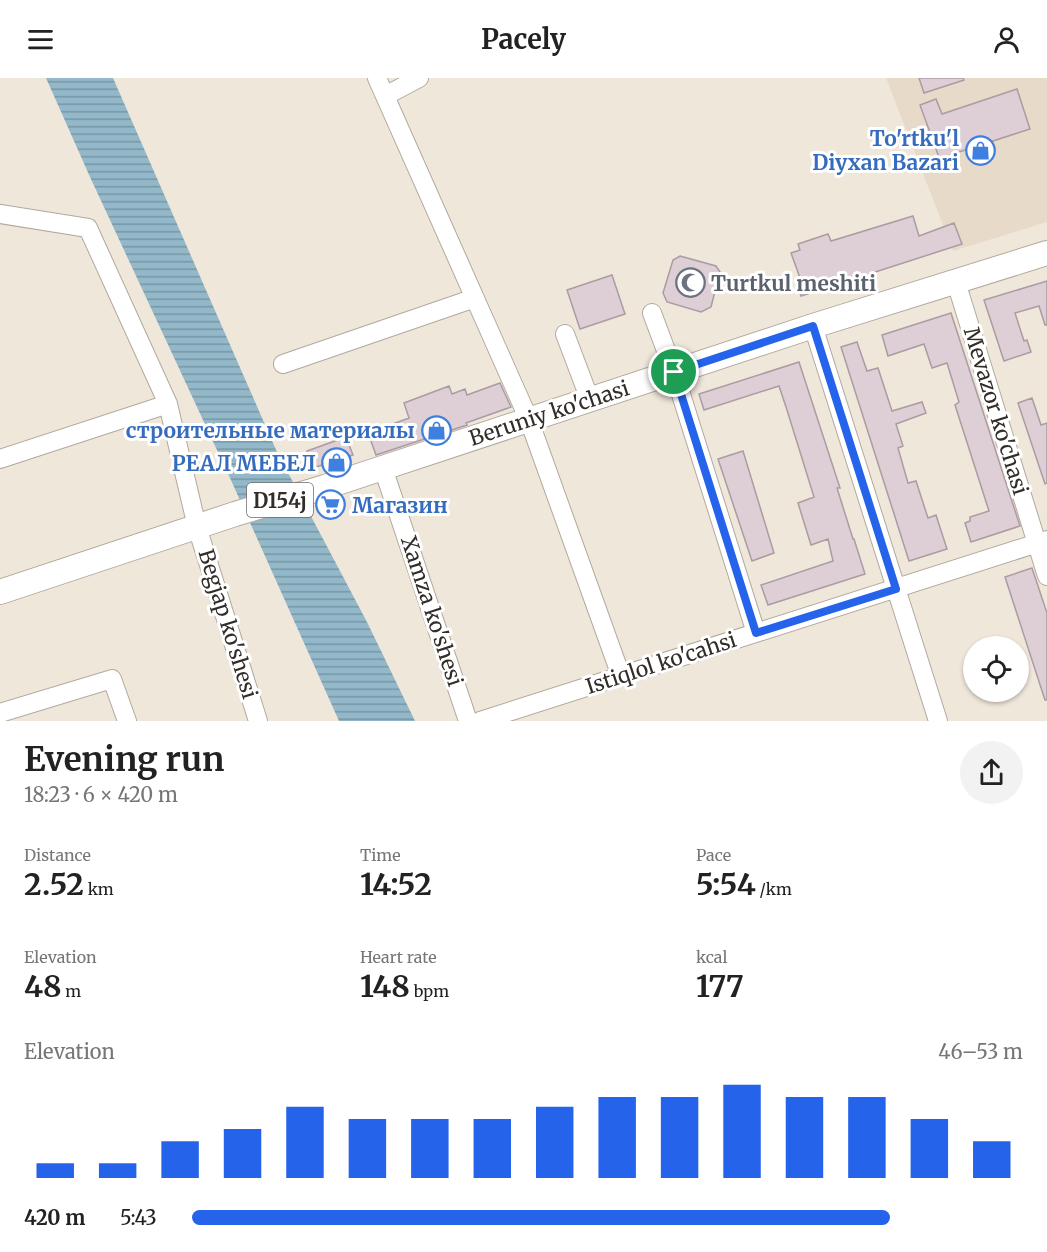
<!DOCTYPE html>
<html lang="en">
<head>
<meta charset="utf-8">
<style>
	body { margin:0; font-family:Merriweather,serif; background:#f2f2f2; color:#222; height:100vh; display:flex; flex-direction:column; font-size:22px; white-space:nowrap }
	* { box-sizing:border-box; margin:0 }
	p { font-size:20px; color:#767676 }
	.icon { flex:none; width:33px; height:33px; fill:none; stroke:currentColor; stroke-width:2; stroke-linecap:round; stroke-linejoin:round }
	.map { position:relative; height:643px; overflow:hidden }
	.drawer { display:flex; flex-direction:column; background:#fff; flex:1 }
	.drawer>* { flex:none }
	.buttons { position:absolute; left:963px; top:558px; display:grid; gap:12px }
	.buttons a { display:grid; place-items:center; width:66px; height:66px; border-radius:50%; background:#fff; box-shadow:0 2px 4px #0004; font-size:30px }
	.pin { position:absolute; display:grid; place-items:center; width:51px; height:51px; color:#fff; margin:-26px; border:3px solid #fff; border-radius:50%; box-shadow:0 2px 6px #0007 }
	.round { display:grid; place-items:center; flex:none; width:63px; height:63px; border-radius:32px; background:#f2f2f2 }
	.summary { display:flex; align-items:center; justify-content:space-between; height:102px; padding:0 24px }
	h1 { font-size:33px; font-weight:700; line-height:45px }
	.metrics { display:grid; grid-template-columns:repeat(3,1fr); gap:9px; height:102px; padding:6px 24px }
	.metrics div { display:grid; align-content:center }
	.metrics b { font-size:30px; font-weight:700 }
	.metrics small { font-size:16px; font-weight:400 }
	.metrics p { font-size:16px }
	.chart { height:168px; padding:12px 24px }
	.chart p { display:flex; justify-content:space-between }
	.chart svg { width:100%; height:108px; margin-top:6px; stroke:#2563eb; stroke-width:6 }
	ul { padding:0 24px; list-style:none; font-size:20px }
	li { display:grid; grid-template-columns:96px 72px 1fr; align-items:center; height:45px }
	li i { height:15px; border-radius:8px; background:#2563eb }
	header { display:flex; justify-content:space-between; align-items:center; height:78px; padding:0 24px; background:#fff; font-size:27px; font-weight:700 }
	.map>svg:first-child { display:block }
	.built { fill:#e8dac9 }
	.water { fill:url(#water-rules) }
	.building { fill:#deced5; stroke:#aa9ca2; stroke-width:1.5 }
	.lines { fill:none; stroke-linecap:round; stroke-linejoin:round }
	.minor-casing { stroke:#b2a99e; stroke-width:20 }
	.major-casing { stroke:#b2a99e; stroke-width:26 }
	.minor { stroke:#fff; stroke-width:18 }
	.major { stroke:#fff; stroke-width:24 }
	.route-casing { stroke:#fff; stroke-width:12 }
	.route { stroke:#2563eb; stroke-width:8 }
	.labels { text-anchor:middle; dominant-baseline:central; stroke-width:6; stroke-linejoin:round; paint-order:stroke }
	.shield { fill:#fff; stroke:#6f6c69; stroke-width:1.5 }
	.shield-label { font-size:20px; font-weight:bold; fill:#312d29 }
	.shop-label { font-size:21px; font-weight:bold; fill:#366cbe; stroke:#fff; text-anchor:end }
	.worship-label { font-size:21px; font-weight:bold; fill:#5b616d; stroke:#fff; text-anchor:start }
	.street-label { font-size:21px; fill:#312d29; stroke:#fff }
</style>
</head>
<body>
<header><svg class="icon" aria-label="menu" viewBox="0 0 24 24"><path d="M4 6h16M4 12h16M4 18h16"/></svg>Pacely<svg class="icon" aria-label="person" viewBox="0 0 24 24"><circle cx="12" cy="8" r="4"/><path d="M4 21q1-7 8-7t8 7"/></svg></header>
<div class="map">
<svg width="1047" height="643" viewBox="0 0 1047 643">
	<defs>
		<pattern id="water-rules" width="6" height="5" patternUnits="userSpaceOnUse" patternTransform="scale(1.5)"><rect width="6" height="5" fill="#93b8c9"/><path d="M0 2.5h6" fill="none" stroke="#7996a3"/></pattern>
	</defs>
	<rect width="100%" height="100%" fill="#f0e7db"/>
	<path class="built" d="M886 0H1047V144L953 173Z"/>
	<path class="water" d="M46 0H113L277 374 367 544 415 643H339L230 400 90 99Z"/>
	<path class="building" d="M919 0H963L964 2 924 15Z
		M1017 11 1030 51 956 75 940 82 920 27 936 21 942 36Z
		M913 138 919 158 954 145 962 166 801 218 796 202 800 200 791 175 800 172 798 166 828 156 831 163Z
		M680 178 716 188 720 194 711 229 701 234 667 224 663 215 673 182Z
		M612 197 625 236 580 251 567 212Z
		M1047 203V247H1045L1039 228 1015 235 1024 263 1027 262 1031 274 1004 283 984 222Z
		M951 235 1020 448 971 464 965 445 970 443V439L989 433 955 327 959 324 947 285 932 290 924 266 888 278 882 257Z
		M857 264 867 293 878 290 892 333 922 324 926 335 896 346 903 368 898 370 908 405 916 403 928 440 936 437 947 471 909 483 841 269Z
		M799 284 840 410H837L853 461H854L865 496 768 527 761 507 833 483 828 461 811 467 798 425 814 419 787 332 779 308 704 332 699 316Z
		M500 305 511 329 466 345 467 347 376 377 368 355 409 340 404 325 449 308 452 316 465 311 467 317Z
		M1032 320 1041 347 1047 345V405L1045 406 1018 325Z
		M346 359 353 377 313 390 307 373Z
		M743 373 774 475 752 483 718 381Z
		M1032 490 1047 535V622H1045L1005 499Z"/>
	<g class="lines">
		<defs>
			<path id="minor" d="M377 0 529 342 621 598
				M385 18 419 0
				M0 136 88 150 168 326 197 449 258 643
				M956 204 1047 498
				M652 235 674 294 756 555
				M813 248 938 643
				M565 256 590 322
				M283 286 475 220
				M0 381 168 326
				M383 390 468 643
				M0 635 112 601 127 643
				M480 643 1047 462"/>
			<path id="major" d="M0 514 235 436 325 409 813 248 1047 175"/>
		</defs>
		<use href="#minor" class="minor-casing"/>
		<use href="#major" class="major-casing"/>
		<use href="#minor" class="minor"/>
		<use href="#major" class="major"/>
	</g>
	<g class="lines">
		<defs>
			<path id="route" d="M813 248 896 511 756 555 674 294Z"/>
		</defs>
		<use href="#route" class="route-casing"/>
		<use href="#route" class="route"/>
	</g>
	<defs>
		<symbol id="shop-ring" viewBox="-11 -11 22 22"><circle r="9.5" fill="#fff" stroke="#3f7fe0" stroke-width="1.5"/><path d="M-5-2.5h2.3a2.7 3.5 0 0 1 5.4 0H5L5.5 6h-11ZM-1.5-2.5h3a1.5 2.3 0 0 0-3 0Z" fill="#3f7fe0"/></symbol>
		<symbol id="mosque-ring" viewBox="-11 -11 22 22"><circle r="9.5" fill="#fff" stroke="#6b7280" stroke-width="1.5"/><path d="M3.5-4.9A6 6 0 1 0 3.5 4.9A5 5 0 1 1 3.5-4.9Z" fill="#6b7280"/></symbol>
		<symbol id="supermarket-ring" viewBox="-11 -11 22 22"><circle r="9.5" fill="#fff" stroke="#3f7fe0" stroke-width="1.5"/><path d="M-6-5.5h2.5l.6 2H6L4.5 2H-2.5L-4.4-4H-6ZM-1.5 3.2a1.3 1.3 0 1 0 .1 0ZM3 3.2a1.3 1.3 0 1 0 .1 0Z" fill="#3f7fe0"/></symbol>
	</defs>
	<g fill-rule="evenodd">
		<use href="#shop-ring" x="964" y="56" width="33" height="33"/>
		<use href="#mosque-ring" x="674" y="188" width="33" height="33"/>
		<use href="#shop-ring" x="420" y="336" width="33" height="33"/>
		<use href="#shop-ring" x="320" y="368" width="33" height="33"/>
		<use href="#supermarket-ring" x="314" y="410" width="33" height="33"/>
	</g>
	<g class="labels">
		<rect class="shield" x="247" y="405" width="66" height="34" rx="4.5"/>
		<g class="shield-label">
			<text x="280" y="422">D154j</text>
		</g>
		<g class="shop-label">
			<text x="959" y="60">To'rtku'l<tspan x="959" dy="24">Diyxan Bazari</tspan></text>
			<text x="415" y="352">строительные материалы</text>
			<text x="316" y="385">РЕАЛ МЕБЕЛ</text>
			<text x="352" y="427" text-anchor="start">Магазин</text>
		</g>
		<g class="worship-label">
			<text x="711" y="205">Turtkul meshiti</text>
		</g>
		<g class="street-label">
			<text transform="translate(996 333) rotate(73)">Mevazor ko'chasi</text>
			<text transform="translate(549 335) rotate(-18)">Beruniy ko'chasi</text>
			<text transform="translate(432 533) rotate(72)">Xamza ko'shesi</text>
			<text transform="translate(228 546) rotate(73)">Begjap ko'shesi</text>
			<text transform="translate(661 585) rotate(-18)">Istiqlol ko'cahsi</text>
		</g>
	</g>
</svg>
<div class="buttons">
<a><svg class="icon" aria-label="locate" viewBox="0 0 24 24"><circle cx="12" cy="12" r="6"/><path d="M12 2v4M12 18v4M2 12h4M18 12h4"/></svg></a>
</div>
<div class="pin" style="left:674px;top:294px;background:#1e9e55"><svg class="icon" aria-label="arrive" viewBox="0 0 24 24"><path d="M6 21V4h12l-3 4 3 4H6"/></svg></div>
</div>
<section class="drawer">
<div class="summary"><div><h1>Evening run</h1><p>18:23 · 6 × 420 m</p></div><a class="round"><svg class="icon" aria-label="share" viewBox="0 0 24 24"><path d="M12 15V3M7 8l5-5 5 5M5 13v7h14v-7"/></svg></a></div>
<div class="metrics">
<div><p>Distance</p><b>2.52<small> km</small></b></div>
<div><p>Time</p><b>14:52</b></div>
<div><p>Pace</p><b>5:54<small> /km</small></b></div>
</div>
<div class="metrics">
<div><p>Elevation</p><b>48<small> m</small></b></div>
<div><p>Heart rate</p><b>148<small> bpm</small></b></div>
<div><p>kcal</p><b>177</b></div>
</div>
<div class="chart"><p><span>Elevation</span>46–53 m</p>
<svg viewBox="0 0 160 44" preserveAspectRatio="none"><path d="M5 44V38M15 44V38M25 44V29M35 44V24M45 44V15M55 44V20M65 44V20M75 44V20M85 44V15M95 44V11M105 44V11M115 44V6M125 44V11M135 44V11M145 44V20M155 44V29"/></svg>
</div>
<ul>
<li><b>420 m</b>5:43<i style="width:84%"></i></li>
</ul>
</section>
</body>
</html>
